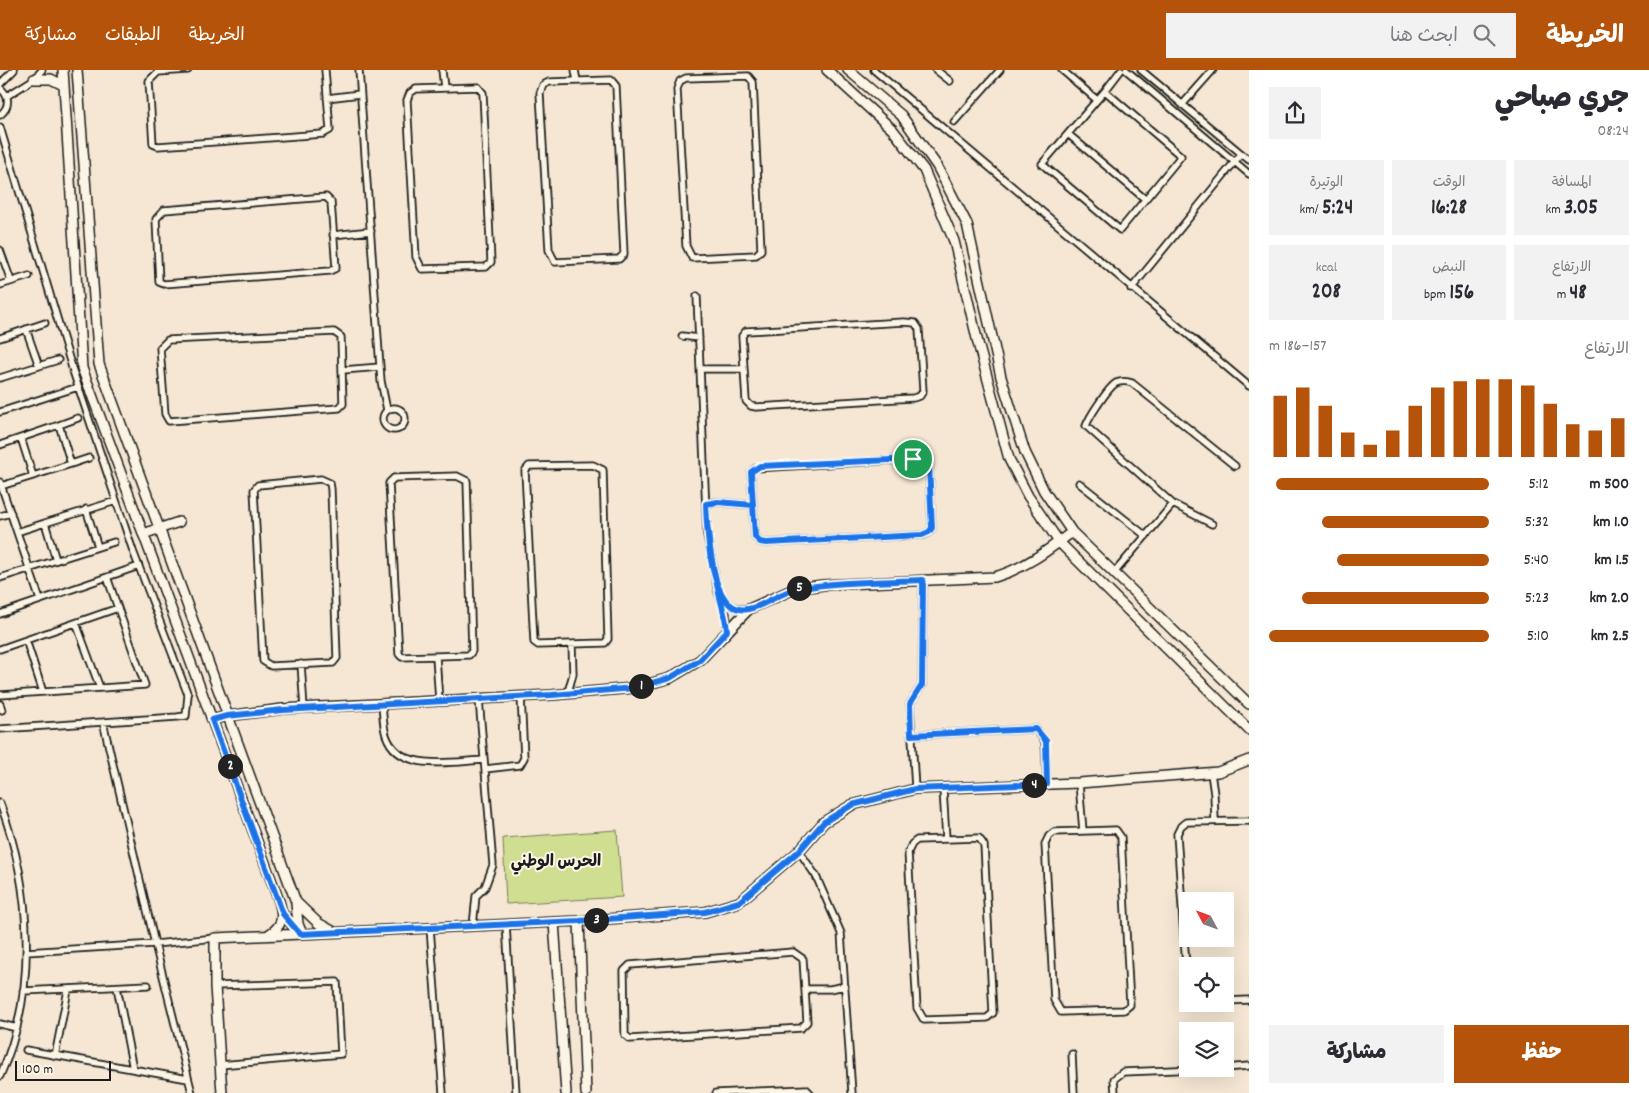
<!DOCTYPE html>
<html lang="ar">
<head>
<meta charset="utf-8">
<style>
	body { margin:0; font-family:Dekko,"Playpen Sans Arabic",sans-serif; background:#f2f2f3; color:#2b2b33; direction:rtl; height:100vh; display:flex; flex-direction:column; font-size:19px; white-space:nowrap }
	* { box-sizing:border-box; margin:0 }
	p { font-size:16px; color:#7c7c81 }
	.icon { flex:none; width:28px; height:28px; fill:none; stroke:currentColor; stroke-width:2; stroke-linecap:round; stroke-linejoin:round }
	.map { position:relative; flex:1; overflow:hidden; direction:ltr }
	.drawer { display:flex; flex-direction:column; background:#fff; width:400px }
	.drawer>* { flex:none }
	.needle { width:32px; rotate:311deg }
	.buttons { position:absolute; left:1179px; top:822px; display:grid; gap:10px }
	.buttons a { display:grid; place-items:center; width:55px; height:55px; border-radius:0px; background:#fff; box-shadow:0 5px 20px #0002; font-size:25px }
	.scale { position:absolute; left:15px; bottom:12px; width:96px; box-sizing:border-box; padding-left:5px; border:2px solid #1c1c1c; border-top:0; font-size:14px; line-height:18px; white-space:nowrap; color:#1c1c1c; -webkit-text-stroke:4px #fcf5e5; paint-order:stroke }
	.pin { position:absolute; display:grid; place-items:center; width:42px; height:42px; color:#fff; margin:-21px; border:2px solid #fff; border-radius:50%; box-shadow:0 1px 5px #0007 }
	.km { position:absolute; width:25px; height:25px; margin:-12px; border-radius:50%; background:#222; color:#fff; font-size:14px; line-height:25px; text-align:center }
	.round { display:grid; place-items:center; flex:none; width:52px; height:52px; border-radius:0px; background:#f2f2f3 }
	.overview { display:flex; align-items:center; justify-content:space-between; height:85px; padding:0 20px }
	h1 { font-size:28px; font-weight:800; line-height:38px }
	.metrics { display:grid; grid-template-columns:repeat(3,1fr); gap:8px; height:85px; padding:5px 20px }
	.metrics div { display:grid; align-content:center; border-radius:0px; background:#f2f2f3; text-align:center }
	.metrics b { font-size:21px; font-weight:800 }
	.metrics small { font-size:14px; font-weight:400 }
	.metrics p { font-size:14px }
	.chart { height:140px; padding:10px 20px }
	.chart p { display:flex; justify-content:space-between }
	.chart svg { width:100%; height:90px; margin-top:5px; stroke:#b45309; stroke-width:6 }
	.action { display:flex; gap:10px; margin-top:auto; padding:10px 20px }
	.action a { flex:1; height:58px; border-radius:0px; background:#b45309; color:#fff; font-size:20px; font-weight:800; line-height:58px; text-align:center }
	.action a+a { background:#f2f2f3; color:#2b2b33 }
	ul { padding:0 20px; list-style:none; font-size:16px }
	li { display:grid; grid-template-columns:80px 60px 1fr; align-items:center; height:38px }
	li i { height:12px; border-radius:6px; background:#b45309 }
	header { display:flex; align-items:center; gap:30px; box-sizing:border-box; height:70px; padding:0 25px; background:#b45309; color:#fff }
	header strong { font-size:24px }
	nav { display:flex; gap:28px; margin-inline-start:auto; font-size:18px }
	.search { width:350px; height:45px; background:#f2f2f3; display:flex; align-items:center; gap:12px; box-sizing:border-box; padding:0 18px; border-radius:0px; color:#7c7c81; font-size:19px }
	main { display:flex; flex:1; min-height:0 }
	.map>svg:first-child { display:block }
	.green { fill:#d0de91; stroke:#767d56 }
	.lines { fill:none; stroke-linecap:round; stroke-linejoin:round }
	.street-casing { stroke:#1c1c1c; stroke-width:9 }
	.secondary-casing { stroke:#1c1c1c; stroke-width:12 }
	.street { stroke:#fcf5e5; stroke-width:5.5 }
	.secondary { stroke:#fcf5e5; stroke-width:9 }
	.route-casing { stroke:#fff; stroke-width:10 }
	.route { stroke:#1a73e8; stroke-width:6 }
	.labels { text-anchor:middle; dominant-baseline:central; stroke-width:4; stroke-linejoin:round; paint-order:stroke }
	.neighbourhood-label { font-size:16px; font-weight:bold; fill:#1c1c1c; stroke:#fcf5e5 }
</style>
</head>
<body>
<header>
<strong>الخريطة</strong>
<div class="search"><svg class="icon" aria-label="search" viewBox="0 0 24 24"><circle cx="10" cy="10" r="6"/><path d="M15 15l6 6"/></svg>ابحث هنا</div>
<nav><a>الخريطة</a><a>الطبقات</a><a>مشاركة</a></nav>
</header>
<main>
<section class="drawer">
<div class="overview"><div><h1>جري صباحي</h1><p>08:24</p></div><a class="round"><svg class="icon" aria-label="share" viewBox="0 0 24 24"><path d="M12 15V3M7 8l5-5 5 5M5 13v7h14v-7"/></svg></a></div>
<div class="metrics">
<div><p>المسافة</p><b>3.05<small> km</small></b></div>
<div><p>الوقت</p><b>16:28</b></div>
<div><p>الوتيرة</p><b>5:24<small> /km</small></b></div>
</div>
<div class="metrics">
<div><p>الارتفاع</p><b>48<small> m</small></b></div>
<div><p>النبض</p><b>156<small> bpm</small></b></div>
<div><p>kcal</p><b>208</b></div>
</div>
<div class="chart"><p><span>الارتفاع</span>157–186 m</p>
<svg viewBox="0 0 160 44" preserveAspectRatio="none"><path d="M5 44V14M15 44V10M25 44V19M35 44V32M45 44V38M55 44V31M65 44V19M75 44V10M85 44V7M95 44V6M105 44V6M115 44V9M125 44V18M135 44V28M145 44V31M155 44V25"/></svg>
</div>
<ul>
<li><b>500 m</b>5:12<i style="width:97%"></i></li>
<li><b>1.0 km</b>5:32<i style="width:76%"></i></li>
<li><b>1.5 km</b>5:40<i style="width:69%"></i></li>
<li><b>2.0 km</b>5:23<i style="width:85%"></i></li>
<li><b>2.5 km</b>5:10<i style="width:100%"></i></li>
</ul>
<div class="action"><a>حفظ</a><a>مشاركة</a></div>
</section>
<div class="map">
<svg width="1249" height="1023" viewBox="0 0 1249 1023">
	<rect width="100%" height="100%" fill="#f5e7d3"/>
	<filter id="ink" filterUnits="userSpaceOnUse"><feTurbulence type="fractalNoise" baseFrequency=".02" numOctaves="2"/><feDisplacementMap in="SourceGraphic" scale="10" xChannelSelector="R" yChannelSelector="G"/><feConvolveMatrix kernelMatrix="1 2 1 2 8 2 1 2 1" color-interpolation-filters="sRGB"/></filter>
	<g filter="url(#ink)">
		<path class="green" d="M617 760 622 827 506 834 503 768Z"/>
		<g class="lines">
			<defs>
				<path id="street" d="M188 0 158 2 149 11 153 74 158 76 323 64 330 60 325 0
					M359 0 381 311 387 340
					M442 0 444 18
					M575 0 577 11
					M874 0 1249 316
					M936 0 950 11
					M1062 0 1097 30 1042 94 1120 160 1181 86 1105 21 1097 30
					M1126 0 1249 104
					M1141 0 1249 90
					M748 6 753 12 761 180 756 185 692 188 686 176 677 19 680 11 686 8Z
					M611 10 616 16 624 184 619 189 555 192 549 180 540 23 543 15 549 12Z
					M0 14 14 0
					M478 17 483 23 491 192 486 197 422 199 416 187 407 30 410 23 416 19Z
					M0 18C10 26 10 37 0 45
					M1105 21 1121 0
					M7 26 34 9 42 0
					M327 28 360 24
					M1182 35 1213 0
					M954 52 1000 0
					M0 57 72 298 133 481 188 625 186 646 177 647 0 659
					M1068 64 1145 129
					M326 127 331 132 336 198 330 201 164 214 159 212 156 149 164 140Z
					M333 165 371 161
					M0 180 11 211
					M0 215 29 206
					M1131 219 1241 84
					M697 226 707 465 718 522 726 543 727 561
					M904 252 915 253 919 259 923 321 920 326 913 328 756 337 751 336 746 331 742 266 746 261Z
					M26 259 39 296
					M334 262 341 267 343 334 339 338 169 351 165 344 160 278 168 270Z
					M682 266 699 268
					M0 268 45 253
					M700 299H744
					M343 300 380 297
					M0 308 58 290
					M383 349a11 11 0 1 1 22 0a11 11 0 1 1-22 0Z
					M0 342 78 317
					M59 355 78 348
					M21 368 33 406
					M0 375 59 355 71 394 1 416
					M913 389H924L929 395 932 458 929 462 923 465 766 473 760 472 755 467 751 402 756 398Z
					M71 394 89 388
					M593 395 603 400 608 569 605 573 538 575 534 572 525 401 529 396Z
					M457 406 467 411 472 581 469 585 402 587 399 584 389 413 394 408Z
					M321 409 330 413 331 419 337 588 333 593 271 596 263 591 254 420 258 415Z
					M0 412 40 530
					M1079 413 1146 466
					M706 434 717 432 753 435
					M86 439 98 477
					M0 446 11 443
					M1212 454 1173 434 1086 356C1089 347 1108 318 1116 313 1121 311 1127 311 1132 313L1235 396
					M17 462 45 453
					M56 490 45 453 116 431
					M1114 503 1173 434
					M0 508 114 472
					M721 525C730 536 735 540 749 539
					M0 544 139 496
					M76 553 100 618
					M26 570 43 622
					M0 579 118 538
					M436 587 439 631
					M301 594 304 638
					M568 622 573 604 572 575
					M0 625 145 615 107 507
					M0 634 2 640
					M382 634C383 644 383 656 386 665 399 704 454 691 484 690
					M911 665 1036 659 1045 671 1047 714
					M485 699 520 695 524 688 521 626
					M1211 703 1214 724 1215 751
					M1079 713 1083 761
					M915 719 910 634 922 615 923 510
					M943 719 946 769
					M0 733C32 818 38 922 0 1006
					M1116 760 1121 767 1130 935 1124 940 1061 942 1054 930 1045 774 1049 766 1054 762Z
					M979 768 984 775 993 943 987 948 924 950 917 938 908 782 912 774 917 770Z
					M799 781 816 806 841 863 852 1023
					M506 854 516 1023
					M473 856 476 826 485 817 493 795 479 629
					M430 858 443 1023
					M26 882 155 874 103 652
					M793 882 803 889 807 952 801 958 630 969 625 965 624 901 630 895Z
					M215 916 337 912 341 984 220 995
					M117 917 133 999
					M805 919H830L845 916
					M23 921 148 915
					M1188 925 1177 764 1181 756 1186 752 1249 751
					M1225 931 1249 930
					M0 954 17 958
					M26 980 188 1009
					M1072 984 1074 1023
					M55 986 68 920
					M1225 998 1249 996
					M192 1023 155 874 215 868
					M716 1023 806 1019 810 1023
					M1115 1023 1114 1009 1123 1002 1199 999"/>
				<path id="secondary" d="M63 0 82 298 279 831C284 847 283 856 268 865
					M77 0 99 294 296 832 318 853 334 862
					M827 0 893 60 924 100 954 171 978 273 1009 389 1028 426 1059 472 1249 660
					M848 0 901 45 937 96 967 154 1001 307 1025 382 1044 421 1072 462 1249 634
					M34 9H51L63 15
					M143 464 179 452
					M212 650 227 646 283 639 552 625 634 618 670 608 700 590 749 539 794 519 823 515 995 507C1025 498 1047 481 1072 462
					M296 833 298 854 302 864
					M283 844 299 863
					M579 851 586 1023
					M554 852 566 1023
					M222 1023 215 916V868L579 851 705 842 739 832 799 781 824 752 852 735 915 719 1079 713 1218 702 1249 690"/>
			</defs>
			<use href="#street" class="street-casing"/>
			<use href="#secondary" class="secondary-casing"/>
			<use href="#street" class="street"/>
			<use href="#secondary" class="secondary"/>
		</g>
	</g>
	<g class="lines" filter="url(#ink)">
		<defs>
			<path id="route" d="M913 389 760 396 751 402 753 435 718 432 706 434C707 463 711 491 718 519 721 534 726 546 727 561L700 590 670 608 634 618 552 625 283 640 227 646 212 650 283 844 300 864 579 851 705 842 739 832 799 781 824 752 852 735 915 719 1047 714 1046 671 1036 659 911 665 910 634 922 615 923 510C881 512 838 511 797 519 780 522 765 536 748 539 709 547 707 458 706 434L718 432 753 435 755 467 760 472 766 473 922 465 929 462 932 458 929 395 924 390 913 389"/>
		</defs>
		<use href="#route" class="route-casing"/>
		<use href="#route" class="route"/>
	</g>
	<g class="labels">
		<g class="neighbourhood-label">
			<text x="556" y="792">الحرس الوطني</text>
		</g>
	</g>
</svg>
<div class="buttons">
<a><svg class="needle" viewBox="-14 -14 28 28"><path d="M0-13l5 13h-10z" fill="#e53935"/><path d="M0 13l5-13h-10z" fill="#7c7c81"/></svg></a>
<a><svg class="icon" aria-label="locate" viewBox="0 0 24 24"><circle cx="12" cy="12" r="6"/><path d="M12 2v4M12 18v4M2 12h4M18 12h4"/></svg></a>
<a><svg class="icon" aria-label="layers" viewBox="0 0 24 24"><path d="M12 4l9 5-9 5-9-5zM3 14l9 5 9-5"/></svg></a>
</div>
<div class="scale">100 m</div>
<div class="pin" style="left:913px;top:389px;background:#1e9e55"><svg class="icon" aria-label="arrive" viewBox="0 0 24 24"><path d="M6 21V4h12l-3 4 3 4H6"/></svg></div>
<b class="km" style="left:641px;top:616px">1</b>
<b class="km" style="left:230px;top:696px">2</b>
<b class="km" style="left:596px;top:850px">3</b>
<b class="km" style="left:1034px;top:715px">4</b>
<b class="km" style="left:799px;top:518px">5</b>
</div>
</main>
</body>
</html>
